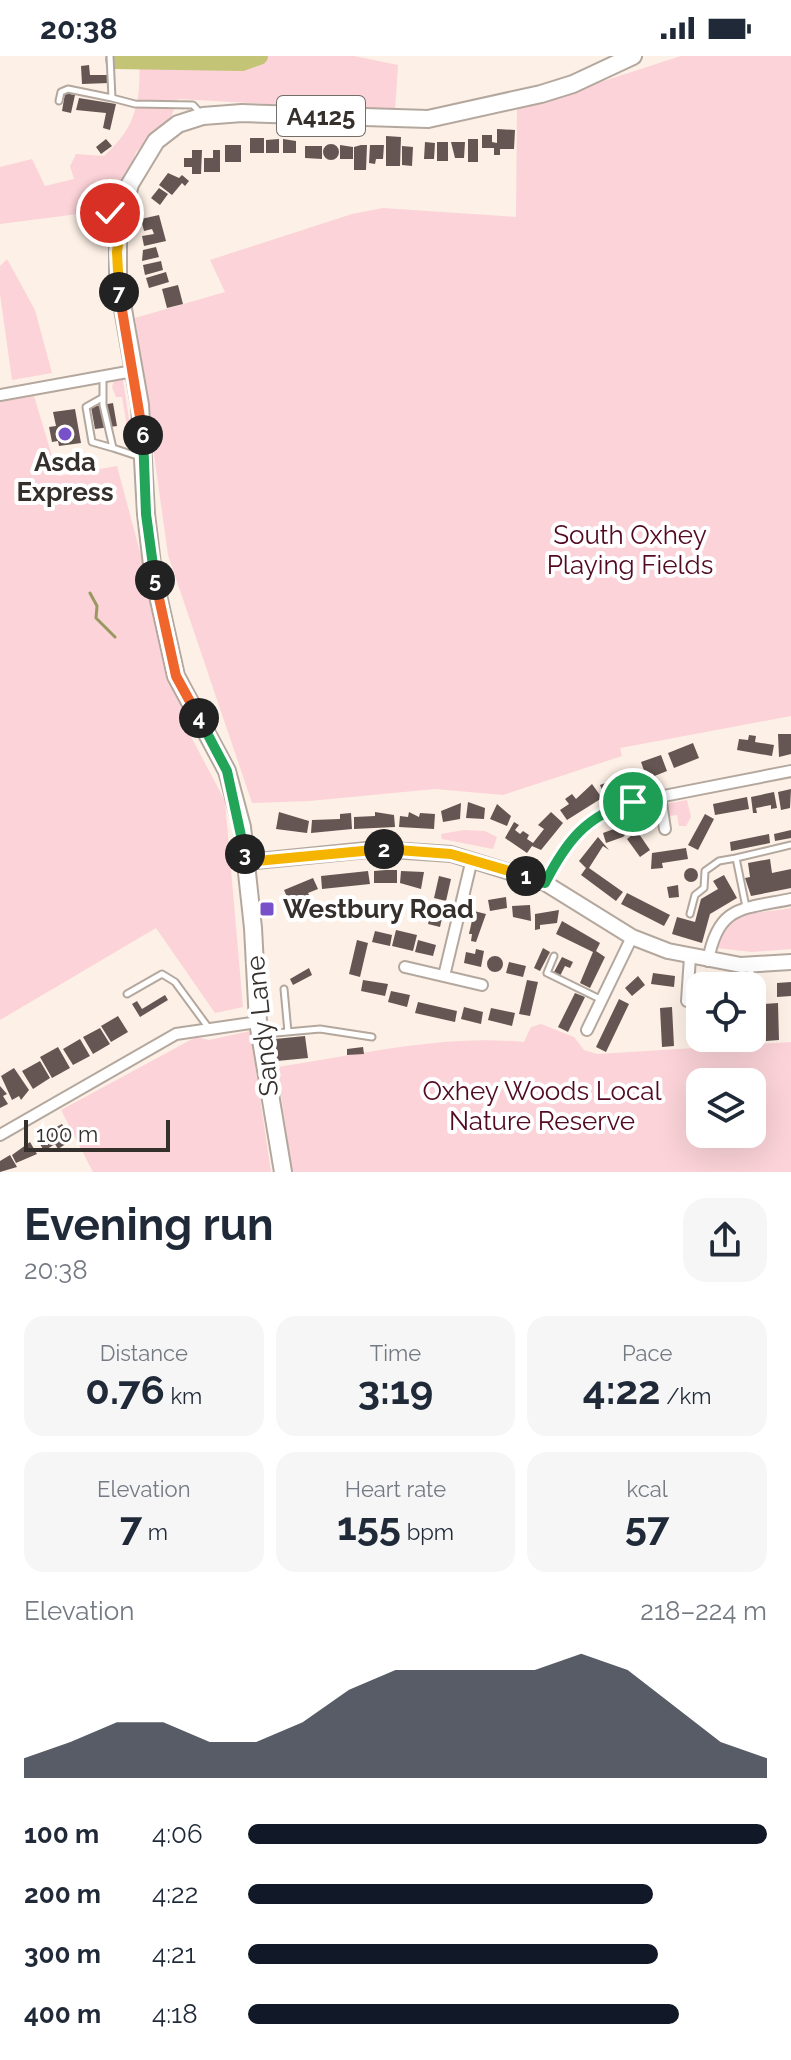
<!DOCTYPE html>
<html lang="en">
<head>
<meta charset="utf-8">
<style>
	body { margin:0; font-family:Raleway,sans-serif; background:#f6f6f7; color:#1f2937; height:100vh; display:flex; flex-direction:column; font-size:30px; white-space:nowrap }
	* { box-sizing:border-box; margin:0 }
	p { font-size:26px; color:#747a83 }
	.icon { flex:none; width:44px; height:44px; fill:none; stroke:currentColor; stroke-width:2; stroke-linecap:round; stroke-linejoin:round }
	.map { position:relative; height:1116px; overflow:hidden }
	.panel { display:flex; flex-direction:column; background:#fff; flex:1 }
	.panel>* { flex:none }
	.tools { position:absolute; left:686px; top:916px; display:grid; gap:16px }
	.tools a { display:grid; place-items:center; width:80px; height:80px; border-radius:16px; background:#fff; box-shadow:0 8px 32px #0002; font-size:40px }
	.scale { position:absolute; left:24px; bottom:20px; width:146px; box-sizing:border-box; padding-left:8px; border:4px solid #35302c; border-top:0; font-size:22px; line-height:28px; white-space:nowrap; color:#35302c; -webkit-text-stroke:6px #fff; paint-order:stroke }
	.pin { position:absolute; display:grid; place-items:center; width:68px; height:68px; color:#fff; margin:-34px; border:4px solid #fff; border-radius:50%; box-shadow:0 2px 8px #0007 }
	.km { position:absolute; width:40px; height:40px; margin:-20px; border-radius:50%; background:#222; color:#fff; font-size:22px; line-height:40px; text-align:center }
	.round { display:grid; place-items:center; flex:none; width:84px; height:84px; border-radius:24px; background:#f6f6f7 }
	.overview { display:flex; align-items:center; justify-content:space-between; height:136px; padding:0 24px }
	h1 { font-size:44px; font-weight:700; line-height:60px }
	.stats { display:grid; grid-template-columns:repeat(3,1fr); gap:12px; height:136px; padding:8px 24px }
	.stats div { display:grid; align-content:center; border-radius:20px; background:#f6f6f7; text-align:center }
	.stats b { font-size:40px; font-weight:700 }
	.stats small { font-size:22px; font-weight:400 }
	.stats p { font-size:22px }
	.chart { height:224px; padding:16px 24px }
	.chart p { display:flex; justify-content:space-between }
	.chart svg { width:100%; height:144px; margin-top:8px; fill:#111827; opacity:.7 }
	ul { padding:0 24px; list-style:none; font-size:26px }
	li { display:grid; grid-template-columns:128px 96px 1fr; align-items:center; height:60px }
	li i { height:20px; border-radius:10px; background:#111827 }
	.status { display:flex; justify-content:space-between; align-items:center; height:56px; padding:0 40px; background:#fff; direction:ltr }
	.status svg { height:22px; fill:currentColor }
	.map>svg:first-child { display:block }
	.green { fill:#fbd3d8; fill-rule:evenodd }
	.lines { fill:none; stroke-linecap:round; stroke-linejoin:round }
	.stream { stroke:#999860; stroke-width:3 }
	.river { stroke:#c4c476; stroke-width:18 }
	.building { fill:#655653 }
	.lane-casing { stroke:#b4a89e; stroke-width:9 }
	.street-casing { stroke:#b4a89e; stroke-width:14 }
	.secondary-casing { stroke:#b4a89e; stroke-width:18 }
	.primary-casing { stroke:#b4a89e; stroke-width:20 }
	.lane { stroke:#fff; stroke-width:5 }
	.street { stroke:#fff; stroke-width:10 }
	.secondary { stroke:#fff; stroke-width:14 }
	.primary { stroke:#fff; stroke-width:16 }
	.split-1-casing { stroke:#fff; stroke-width:16 }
	.split-2-casing { stroke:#fff; stroke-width:16 }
	.split-3-casing { stroke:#fff; stroke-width:16 }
	.split-4-casing { stroke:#fff; stroke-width:16 }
	.split-5-casing { stroke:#fff; stroke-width:16 }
	.split-6-casing { stroke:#fff; stroke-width:16 }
	.split-7-casing { stroke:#fff; stroke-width:16 }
	.split-8-casing { stroke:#fff; stroke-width:16 }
	.split-1 { stroke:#22a559; stroke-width:10 }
	.split-2 { stroke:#f5b400; stroke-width:10 }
	.split-3 { stroke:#f5b400; stroke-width:10 }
	.split-4 { stroke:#22a559; stroke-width:10 }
	.split-5 { stroke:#f0652b; stroke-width:10 }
	.split-6 { stroke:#22a559; stroke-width:10 }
	.split-7 { stroke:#f0652b; stroke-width:10 }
	.split-8 { stroke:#f5b400; stroke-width:10 }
	.poi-dot { fill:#7851ca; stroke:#fff; stroke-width:3 }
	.labels { text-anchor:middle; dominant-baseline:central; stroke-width:8; stroke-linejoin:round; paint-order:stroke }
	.shield { fill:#fff; stroke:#726e6b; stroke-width:2 }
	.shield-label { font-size:24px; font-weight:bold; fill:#35302c }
	.poi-label { font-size:26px; font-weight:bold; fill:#35302c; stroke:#fff }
	.park-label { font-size:26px; fill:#530920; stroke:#fff }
	.street-label { font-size:26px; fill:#35302c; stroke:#fff }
</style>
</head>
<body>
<div class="status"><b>20:38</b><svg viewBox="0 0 49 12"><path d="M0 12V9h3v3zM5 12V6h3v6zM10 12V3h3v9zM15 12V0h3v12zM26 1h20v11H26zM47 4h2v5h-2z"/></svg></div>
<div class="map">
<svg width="791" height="1116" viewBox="0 0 791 1116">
	<rect width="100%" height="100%" fill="#fdf0e6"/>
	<path class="green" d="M139 0H354L398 9 395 55 178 43 171 61 136 96 117 153 0 168V111L32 103 45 130 74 123 70 110 76 98 104 100C138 69 141 44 139 0Z
		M681 0H791V660L620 692 622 700 503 739 435 733 309 745 252 747 168 499 135 262 225 236 210 204 352 158 383 152 516 161 517 53Z
		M7 203 35 254 52 317 12 324 0 238V210Z
		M123 324 129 363H136L133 392 125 389 128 377 122 341H116L112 331 114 325Z
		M34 340 58 420 117 410 188 675 225 745 243 951 215 957 156 872 0 964V346Z
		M687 744 691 761 686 770H679L677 759 670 760 665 748Z
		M464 774 485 775 497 781 493 793 442 783 441 778Z
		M791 852V893L752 896 716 892C723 853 759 858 791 852Z
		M541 968 574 981 584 994 597 998 791 986V1116H292L277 1011C359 999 442 978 524 986L531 971ZM700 1026H752V1078H700Z
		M250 975 271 1116H93L61 1054 196 981 209 984Z"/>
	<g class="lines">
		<path class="stream" d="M136 0V3
			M90 537 97 550 96 562 115 581"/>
		<path class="river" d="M114 4 242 6 259 0"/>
	</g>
	<path class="building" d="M89 9 90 19H109V27L82 28 81 10Z
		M65 37 75 39 71 57 62 55Z
		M79 42 116 48 110 74 103 72 106 57 76 54Z
		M497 73 515 74 514 93H500V99H494V92H482V79H492V86L497 87Z
		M386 80 401 81 400 110H386Z
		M250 82H264V97H250Z
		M106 83 112 90 101 98 96 91Z
		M279 83V97H266V84Z
		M283 83 296 85V97H283Z
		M468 83H478V106H468Z
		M425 86 435 87 434 103H424Z
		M437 86H448V105H437Z
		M451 86H465L464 102H455Z
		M323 96a8 8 0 1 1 16 0a8 8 0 1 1-16 0Z
		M225 89H241V106H225Z
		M340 89 353 91V103H340Z
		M361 89H367L366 114H354V91Z
		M370 89H384L383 103H376L375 108 369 107Z
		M305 90H322V103L305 102Z
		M402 90 413 91 412 110 402 109Z
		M192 94H202L201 118H192V111H184V102H192Z
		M213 94H220V116H204V102H213Z
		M168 117 179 122 182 119 189 125 185 130 182 127 172 139 159 129Z
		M159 132 168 138 160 149 151 142Z
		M159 159 166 185 144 190 142 180 154 178 152 173 144 175 141 163Z
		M156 191 159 201 142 205 143 194Z
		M161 205 163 214 145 219 143 209Z
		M166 216 169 226 149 232 146 222Z
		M178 229 183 248 167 252 162 233Z
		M113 347 117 370 95 373 91 351Z
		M75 353 81 387 59 390 58 385 52 386 49 371 56 370 53 356Z
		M778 678H791V698L779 701Z
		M749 679 756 680 755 686 774 689 772 700 737 694 739 683 748 684Z
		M693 687 699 702 674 712 668 697Z
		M661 699 667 715 647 723 641 706Z
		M637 715 640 723 637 727 604 739 600 729Z
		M592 728 602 742 567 764 560 754 569 748 565 743 572 738 576 743Z
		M791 733 790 752 781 754 778 736Z
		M774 736 777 752 771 753V749L756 752 757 757H753L751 741Z
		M747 741 749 753 715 759 713 748Z
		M468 746 485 752 484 763 466 762Z
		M461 747 460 763 443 766 441 755Z
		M497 748 511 760 507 770 490 763Z
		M279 756 309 765 307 777 276 773Z
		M375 756 394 759 395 771 354 773V761L375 760Z
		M409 756 419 761 420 757 435 758 434 773 399 771 400 760 408 761Z
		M551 756 563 767 541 794 532 790 527 797 505 782 514 766 519 769 515 774 520 778 523 775 529 779 527 783 533 787 544 773 538 769Z
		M351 757 352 773 311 777 312 764 340 763V758Z
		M705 758 714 763 698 794 688 789Z
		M625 769 627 777 623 781 606 787 603 777Z
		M791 774V782L775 785 774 778Z
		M637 775 650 794 640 801 627 783Z
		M769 778 770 787 731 795 730 786Z
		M598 781 609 794 603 790 589 812 623 836 616 845 581 819 586 812 579 805Z
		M686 792 688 803 662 807 663 812 651 813 652 797Z
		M770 803 772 817 791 813V832L751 840 745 822 750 821 748 807Z
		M684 819a7 7 0 1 1 14 0a7 7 0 1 1-14 0Z
		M386 814H397V827H374V815Z
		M368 815 370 828 322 833 321 820Z
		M401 815 424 816 421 833 400 827Z
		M724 819 737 842 710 858 702 887 672 878 677 861 695 866 701 843 718 833 713 825Z
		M439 820 451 823 446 845 434 842Z
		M313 822 318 833 308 837 312 845 291 850 284 834Z
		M678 829 679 841 669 842 667 831Z
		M627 837 670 859 664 870 621 848Z
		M506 841 507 852 490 855 488 844Z
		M433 846 445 849 440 871 428 868Z
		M530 849 531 865 513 861 512 850Z
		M559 854 557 867 540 869V873L535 874V858Z
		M474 855 486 858 476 886 471 885 472 878H469Z
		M562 865 600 887 596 895 605 901 590 932 580 927 593 896 556 878Z
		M396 874 417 879 413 895 392 890Z
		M375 875 392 879 390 890 372 886Z
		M357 884 368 887 360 921 349 918Z
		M418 884 436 889 433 900 415 896Z
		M543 892 550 896 540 915 534 912Z
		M476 893 484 895 481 911 464 907 466 896 475 898Z
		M487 908a8 8 0 1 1 16 0a8 8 0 1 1-16 0Z
		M562 901 573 906 570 912 565 910 560 920 554 916Z
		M509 906 526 910 523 921 506 917Z
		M309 912 312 919 293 929 290 923Z
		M653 917 675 920 674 931 651 928Z
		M638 920 645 929 632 940 625 932Z
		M363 924 388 928 385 940 361 935Z
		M527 924 538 926 530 960 519 958Z
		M791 926V940L777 941V927Z
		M391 935 410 939 407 951 388 946Z
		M575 937 585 941 568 976 558 971Z
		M165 939 168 944 140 961 132 948 137 945 142 953Z
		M619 943 629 948 606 996 596 991Z
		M418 946 457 955 455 966 415 957Z
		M778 947 779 984 766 985 764 948Z
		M464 951 483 956 481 968 461 963Z
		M672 951 674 990 662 991 660 952Z
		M491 952 515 957 512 970 488 964Z
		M118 960 128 976 111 986 101 970Z
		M100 972 110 988 93 998 83 981Z
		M305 980 308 1002 277 1005 275 983Z
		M80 983 90 1000 73 1009 63 993Z
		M58 991 70 1012 52 1022 40 1001Z
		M363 991 364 998 347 999V993Z
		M40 1005 50 1022 33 1033 22 1015Z
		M14 1012 29 1034 21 1044 19 1040 12 1044 1 1020Z
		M0 1030 7 1038 3 1040 8 1048 0 1052Z
		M62 1068 72 1084 58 1093 55 1088 44 1095 40 1088 46 1085 42 1079Z
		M30 1086 37 1098 16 1107 12 1099Z
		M10 1099 17 1111 0 1116V1105Z"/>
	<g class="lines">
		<defs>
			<path id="lane" d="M110 0 112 42 135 48 193 49 202 59
				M59 45 61 36 68 33 112 42
				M103 321V349L113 392 140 401
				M102 342 86 351 92 386 113 392
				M746 851 736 802 791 789
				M690 858 695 839 704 832 705 815 719 805 736 802
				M554 900 547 917 600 943
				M750 930 751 910
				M284 933 288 976
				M127 938 162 918 175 926 208 971
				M265 978 320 973 372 981"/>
			<path id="street" d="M0 339 133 315
				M660 740 665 773
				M545 827C566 785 585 760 633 746L791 715
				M708 905C718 849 742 853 791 843
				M405 911 482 929
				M444 920 472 803
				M687 945 690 901
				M587 974 632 881
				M0 1079 176 978 258 966"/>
			<path id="secondary" d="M246 806 377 793 451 798 545 827 632 881 668 895 741 909 791 906"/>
			<path id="primary" d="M283 1116 258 966 253 872 242 771 227 715 176 620 153 517 146 458 140 349 118 225V176L130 128 156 85 178 68 203 60 242 57 428 63 541 38 573 28 633 0"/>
		</defs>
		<use href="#lane" class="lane-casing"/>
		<use href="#street" class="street-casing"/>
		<use href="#secondary" class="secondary-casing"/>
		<use href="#primary" class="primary-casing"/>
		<use href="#lane" class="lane"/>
		<use href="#street" class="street"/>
		<use href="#secondary" class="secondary"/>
		<use href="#primary" class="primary"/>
	</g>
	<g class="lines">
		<defs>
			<path id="split-1" d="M526 820 545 827C566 786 586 759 633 746"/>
			<path id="split-2" d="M384 793 451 798 526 820"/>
			<path id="split-3" d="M245 798 246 806 384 793"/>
			<path id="split-4" d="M199 662 227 715 245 798"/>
			<path id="split-5" d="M155 524 176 620 199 662"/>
			<path id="split-6" d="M143 379 146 458 155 524"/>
			<path id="split-7" d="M119 236 143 379"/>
			<path id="split-8" d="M110 157H122L117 196 119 236"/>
		</defs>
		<use href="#split-1" class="split-1-casing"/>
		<use href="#split-2" class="split-2-casing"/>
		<use href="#split-3" class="split-3-casing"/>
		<use href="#split-4" class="split-4-casing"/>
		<use href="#split-5" class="split-5-casing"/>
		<use href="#split-6" class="split-6-casing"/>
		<use href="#split-7" class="split-7-casing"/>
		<use href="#split-8" class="split-8-casing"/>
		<use href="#split-1" class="split-1"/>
		<use href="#split-2" class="split-2"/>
		<use href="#split-3" class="split-3"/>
		<use href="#split-4" class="split-4"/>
		<use href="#split-5" class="split-5"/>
		<use href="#split-6" class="split-6"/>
		<use href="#split-7" class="split-7"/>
		<use href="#split-8" class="split-8"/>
	</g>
	<g class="poi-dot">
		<circle cx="65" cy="378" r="8"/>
		<rect x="259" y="845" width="16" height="16" rx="4"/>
	</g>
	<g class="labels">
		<rect class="shield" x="277" y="40" width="88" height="40" rx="6"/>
		<g class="shield-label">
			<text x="321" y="60">A4125</text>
		</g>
		<g class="poi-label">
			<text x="65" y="406">Asda<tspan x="65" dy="30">Express</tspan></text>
			<text x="283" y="853" text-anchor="start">Westbury Road</text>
		</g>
		<g class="park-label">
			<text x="630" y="479">South Oxhey<tspan x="630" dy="30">Playing Fields</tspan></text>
			<text x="542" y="1035">Oxhey Woods Local<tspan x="542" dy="30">Nature Reserve</tspan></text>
		</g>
		<g class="street-label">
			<text transform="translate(262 970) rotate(-96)">Sandy Lane</text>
		</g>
	</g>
</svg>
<div class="tools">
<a><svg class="icon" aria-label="locate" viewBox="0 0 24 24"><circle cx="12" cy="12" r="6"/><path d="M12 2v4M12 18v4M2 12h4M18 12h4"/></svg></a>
<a><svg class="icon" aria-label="layers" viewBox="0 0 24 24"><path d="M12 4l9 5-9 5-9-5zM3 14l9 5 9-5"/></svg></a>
</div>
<div class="scale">100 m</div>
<div class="pin" style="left:633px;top:746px;background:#1e9e55"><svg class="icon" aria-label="arrive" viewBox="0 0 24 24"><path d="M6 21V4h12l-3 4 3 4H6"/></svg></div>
<div class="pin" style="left:110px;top:157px;background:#d93025"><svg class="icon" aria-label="check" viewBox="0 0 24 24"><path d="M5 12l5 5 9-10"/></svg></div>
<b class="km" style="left:526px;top:820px">1</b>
<b class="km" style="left:384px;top:793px">2</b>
<b class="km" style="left:245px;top:798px">3</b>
<b class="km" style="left:199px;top:662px">4</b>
<b class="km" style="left:155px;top:524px">5</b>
<b class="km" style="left:143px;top:379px">6</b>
<b class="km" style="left:119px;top:236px">7</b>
</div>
<section class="panel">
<div class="overview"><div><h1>Evening run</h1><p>20:38</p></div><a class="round"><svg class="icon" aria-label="share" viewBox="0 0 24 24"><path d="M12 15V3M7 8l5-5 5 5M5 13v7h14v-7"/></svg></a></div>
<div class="stats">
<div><p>Distance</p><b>0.76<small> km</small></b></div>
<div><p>Time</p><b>3:19</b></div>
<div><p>Pace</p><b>4:22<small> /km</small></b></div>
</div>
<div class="stats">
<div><p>Elevation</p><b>7<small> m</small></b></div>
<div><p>Heart rate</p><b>155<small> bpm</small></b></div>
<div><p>kcal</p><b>57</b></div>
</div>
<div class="chart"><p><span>Elevation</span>218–224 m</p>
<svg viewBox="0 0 160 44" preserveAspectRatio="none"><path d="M0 44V38L10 33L20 27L30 27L40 33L50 33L60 27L70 17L80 11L90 11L100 11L110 11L120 6L130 11L140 22L150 33L160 38V44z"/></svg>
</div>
<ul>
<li><b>100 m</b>4:06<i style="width:100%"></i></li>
<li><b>200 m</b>4:22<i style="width:78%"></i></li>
<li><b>300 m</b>4:21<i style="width:79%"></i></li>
<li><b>400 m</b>4:18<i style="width:83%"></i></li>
</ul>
</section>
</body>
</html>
